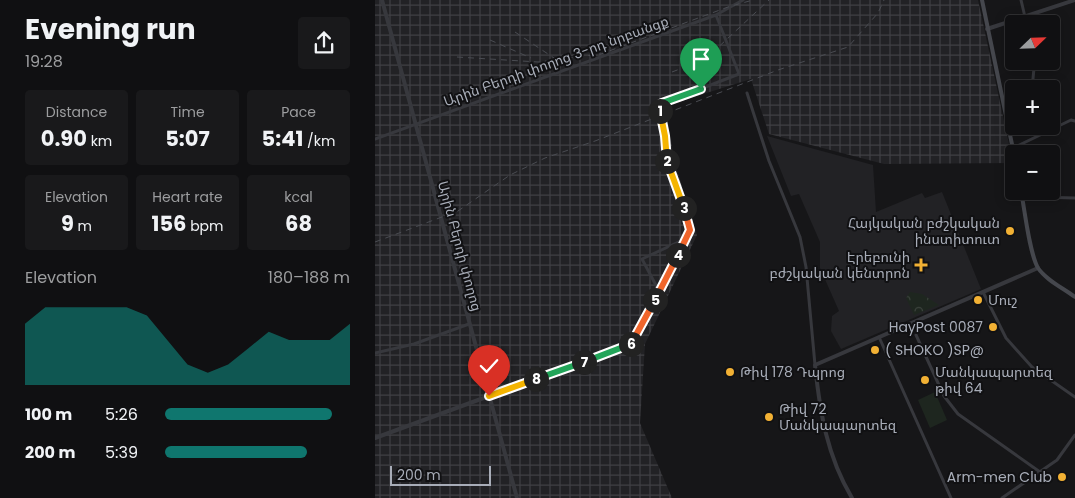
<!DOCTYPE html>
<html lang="en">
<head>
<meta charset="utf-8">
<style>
	body { margin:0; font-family:Poppins,"Noto Sans Armenian",sans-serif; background:#19191b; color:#f1f3f6; height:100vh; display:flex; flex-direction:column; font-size:19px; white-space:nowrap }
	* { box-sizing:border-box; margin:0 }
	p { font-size:16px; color:#9c9d9f }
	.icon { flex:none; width:28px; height:28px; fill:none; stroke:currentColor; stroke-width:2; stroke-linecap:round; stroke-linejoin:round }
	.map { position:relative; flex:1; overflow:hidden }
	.drawer { display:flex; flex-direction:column; background:#101012; width:375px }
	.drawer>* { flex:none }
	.needle { width:32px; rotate:67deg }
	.tools { position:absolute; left:630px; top:15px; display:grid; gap:10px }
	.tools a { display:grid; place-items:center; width:55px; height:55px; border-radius:5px; background:#101012; box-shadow:0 2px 12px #0003,0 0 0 1px #303032; font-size:25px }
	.scale { position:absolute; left:15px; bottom:12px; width:101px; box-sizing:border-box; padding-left:5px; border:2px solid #a8adb8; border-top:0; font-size:14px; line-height:18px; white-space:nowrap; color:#a8adb8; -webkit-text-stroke:4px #111113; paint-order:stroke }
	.pin { position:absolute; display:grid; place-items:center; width:42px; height:42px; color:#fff; margin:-51px -21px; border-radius:50% 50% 50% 0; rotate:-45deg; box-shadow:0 0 5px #0007 }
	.pin .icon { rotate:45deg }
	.km { position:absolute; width:25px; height:25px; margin:-12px; border-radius:50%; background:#222; color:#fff; font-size:14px; line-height:25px; text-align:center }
	.round { display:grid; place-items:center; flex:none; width:52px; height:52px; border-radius:5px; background:#19191b }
	.headline { display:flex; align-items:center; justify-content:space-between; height:85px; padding:0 25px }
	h1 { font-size:28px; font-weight:700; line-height:38px }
	.metrics { display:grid; grid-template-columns:repeat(3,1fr); gap:8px; height:85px; padding:5px 25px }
	.metrics div { display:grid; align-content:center; border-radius:5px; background:#19191b; text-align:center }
	.metrics b { font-size:21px; font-weight:700 }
	.metrics small { font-size:14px; font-weight:400 }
	.metrics p { font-size:14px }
	.chart { height:140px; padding:10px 25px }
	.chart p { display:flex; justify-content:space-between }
	.chart svg { width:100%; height:90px; margin-top:5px; fill:#0f766e; opacity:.7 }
	ul { padding:0 25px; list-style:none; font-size:16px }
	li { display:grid; grid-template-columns:80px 60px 1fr; align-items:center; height:38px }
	li i { height:12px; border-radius:6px; background:#0f766e }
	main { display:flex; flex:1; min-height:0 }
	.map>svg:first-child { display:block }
	.built { fill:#222225 }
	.industrial { fill:url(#industrial-grid) }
	.park { fill:url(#park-crowns) }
	.garden { fill:#1e261f }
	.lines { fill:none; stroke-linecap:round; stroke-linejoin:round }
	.minor { stroke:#37383d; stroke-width:3 }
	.tertiary { stroke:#37383d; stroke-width:4 }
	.secondary { stroke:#45474d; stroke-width:4 }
	.rail { stroke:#4a4c52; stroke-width:1; stroke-dasharray:6 5; stroke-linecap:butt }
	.split-1-casing { stroke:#fff; stroke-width:10 }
	.split-2-casing { stroke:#fff; stroke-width:10 }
	.split-3-casing { stroke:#fff; stroke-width:10 }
	.split-4-casing { stroke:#fff; stroke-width:10 }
	.split-5-casing { stroke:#fff; stroke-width:10 }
	.split-6-casing { stroke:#fff; stroke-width:10 }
	.split-7-casing { stroke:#fff; stroke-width:10 }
	.split-8-casing { stroke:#fff; stroke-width:10 }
	.split-9-casing { stroke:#fff; stroke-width:10 }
	.split-1 { stroke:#22a559; stroke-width:6 }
	.split-2 { stroke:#f5b400; stroke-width:6 }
	.split-3 { stroke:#f5b400; stroke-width:6 }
	.split-4 { stroke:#f0652b; stroke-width:6 }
	.split-5 { stroke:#f0652b; stroke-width:6 }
	.split-6 { stroke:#f0652b; stroke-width:6 }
	.split-7 { stroke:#22a559; stroke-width:6 }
	.split-8 { stroke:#22a559; stroke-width:6 }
	.split-9 { stroke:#f5b400; stroke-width:6 }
	.poi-dot { fill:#f2b134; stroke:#111113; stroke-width:2 }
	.labels { text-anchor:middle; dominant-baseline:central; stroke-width:4; stroke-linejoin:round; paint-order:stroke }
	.street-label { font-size:14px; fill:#a8adb8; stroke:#111113 }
	.poi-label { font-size:14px; fill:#a8adb8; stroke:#111113; text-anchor:start }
</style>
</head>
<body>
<main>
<section class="drawer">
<div class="headline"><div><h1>Evening run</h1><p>19:28</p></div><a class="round"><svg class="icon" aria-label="share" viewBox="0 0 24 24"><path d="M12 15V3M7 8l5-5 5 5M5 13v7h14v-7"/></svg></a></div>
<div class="metrics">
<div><p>Distance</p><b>0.90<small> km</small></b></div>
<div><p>Time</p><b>5:07</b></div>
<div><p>Pace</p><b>5:41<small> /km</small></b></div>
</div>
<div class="metrics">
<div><p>Elevation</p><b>9<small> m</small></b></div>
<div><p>Heart rate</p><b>156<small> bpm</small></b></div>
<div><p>kcal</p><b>68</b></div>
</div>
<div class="chart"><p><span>Elevation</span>180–188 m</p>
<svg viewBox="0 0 160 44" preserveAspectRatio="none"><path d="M0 44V14L10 6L20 6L30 6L40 6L50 6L60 10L70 22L80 34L90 38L100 34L110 26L120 18L130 22L140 22L150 22L160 14V44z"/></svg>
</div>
<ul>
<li><b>100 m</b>5:26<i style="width:90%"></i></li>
<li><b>200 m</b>5:39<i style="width:77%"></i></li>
</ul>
</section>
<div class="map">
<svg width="700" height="498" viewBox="0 0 700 498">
	<defs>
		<pattern id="industrial-grid" width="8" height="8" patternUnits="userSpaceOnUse" patternTransform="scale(1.25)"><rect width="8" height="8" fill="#222225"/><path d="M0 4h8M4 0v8" fill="none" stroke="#3f3f43"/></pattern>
		<pattern id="park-crowns" width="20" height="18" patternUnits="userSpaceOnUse" patternTransform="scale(1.25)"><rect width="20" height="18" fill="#1e261f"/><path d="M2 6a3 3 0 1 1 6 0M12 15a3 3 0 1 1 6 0" fill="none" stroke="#3c433d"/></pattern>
	</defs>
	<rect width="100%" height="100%" fill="#161618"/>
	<path class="built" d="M392 136 498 165 501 212 547 193 550 198 567 192 606 289 466 349 456 331 457 316 464 311 445 268V242L424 194 416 196Z"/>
	<path class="industrial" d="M0 0H603L638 163 509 164 394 134 376 79 290 106 300 164 322 235 270 344 265 423 297 498H0Z"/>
	<path class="park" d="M535 292 547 294 564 305 539 315 531 298Z"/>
	<path class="garden" d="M560 392 572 420 555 428 543 400Z"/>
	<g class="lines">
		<path class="minor" d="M646 0 650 17
			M657 61 659 68 657 89
			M372 93 394 161 425 237 431 267 440 365
			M660 126 663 135
			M0 139 341 15 368 0
			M638 148 696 120 700 121
			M658 191 661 197 700 198
			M284 291 267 259 310 239
			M608 292 631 338 657 367 700 397
			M541 335 569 396 583 414 665 472
			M504 337 576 498
			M0 353 39 344 94 324
			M114 396 249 347 256 344 260 337 298 268 315 230 292 161 290 136 284 105 364 74 341 15
			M627 498 682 460 700 435"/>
		<path class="tertiary" d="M7 0 142 498
			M612 29 700 0
			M0 438 114 396
			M477 498C452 456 445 413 440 365L663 268"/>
		<path class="secondary" d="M607 0 639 154
			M646 191C650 211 654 252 663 268 671 280 688 288 700 297"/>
		<path class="rail" d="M140 32 182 60
			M115 40 156 58
			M82 57 163 62 226 54 353 7 378 0
			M297 72 323 62 337 53 394 0
			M0 242 83 211 135 175 170 158 220 141 403 70 473 47 503 13 509 0"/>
	</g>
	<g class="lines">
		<defs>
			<path id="split-1" d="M285 111 284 105 287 103 326 89"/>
			<path id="split-2" d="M285 111 290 136 292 161"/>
			<path id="split-3" d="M292 161 309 208"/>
			<path id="split-4" d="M303 255 315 230 309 208"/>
			<path id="split-5" d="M280 300 303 255"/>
			<path id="split-6" d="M256 344 280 300"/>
			<path id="split-7" d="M209 362 256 344"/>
			<path id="split-8" d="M161 379 209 362"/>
			<path id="split-9" d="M114 396 161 379"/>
		</defs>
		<use href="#split-1" class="split-1-casing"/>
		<use href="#split-2" class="split-2-casing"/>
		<use href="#split-3" class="split-3-casing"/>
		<use href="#split-4" class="split-4-casing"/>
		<use href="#split-5" class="split-5-casing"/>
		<use href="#split-6" class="split-6-casing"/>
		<use href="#split-7" class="split-7-casing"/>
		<use href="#split-8" class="split-8-casing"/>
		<use href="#split-9" class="split-9-casing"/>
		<use href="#split-1" class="split-1"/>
		<use href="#split-2" class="split-2"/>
		<use href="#split-3" class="split-3"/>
		<use href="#split-4" class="split-4"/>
		<use href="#split-5" class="split-5"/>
		<use href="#split-6" class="split-6"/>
		<use href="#split-7" class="split-7"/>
		<use href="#split-8" class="split-8"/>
		<use href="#split-9" class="split-9"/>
	</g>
	<g class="poi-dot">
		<circle cx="635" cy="231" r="5"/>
		<path d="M543.5 257.5h5v5h5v5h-5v5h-5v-5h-5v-5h5z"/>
		<circle cx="603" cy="300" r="5"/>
		<circle cx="618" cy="327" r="5"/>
		<circle cx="500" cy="350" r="5"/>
		<circle cx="355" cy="372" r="5"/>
		<circle cx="550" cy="380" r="5"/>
		<circle cx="394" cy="417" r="5"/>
		<circle cx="687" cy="477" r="5"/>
	</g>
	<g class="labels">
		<g class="street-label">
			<text transform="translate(181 61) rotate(-20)">Արին Բերդի փողոց 3-րդ նրբանցք</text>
			<text transform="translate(85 246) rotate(75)">Արին Բերդի փողոց</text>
		</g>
		<g class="poi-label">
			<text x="625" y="223" text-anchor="end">Հայկական բժշկական<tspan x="625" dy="16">ինստիտուտ</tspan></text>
			<text x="535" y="257" text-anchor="end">Էրեբունի<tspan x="535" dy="16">բժշկական կենտրոն</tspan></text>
			<text x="613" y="300">Մուշ</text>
			<text x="608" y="327" text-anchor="end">HayPost 0087</text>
			<text x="510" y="350">( SHOKO )SP@</text>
			<text x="365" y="372">Թիվ 178 Դպրոց</text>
			<text x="560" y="372">Մանկապարտեզ<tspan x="560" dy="16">թիվ 64</tspan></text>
			<text x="404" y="409">Թիվ 72<tspan x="404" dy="16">Մանկապարտեզ</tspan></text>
			<text x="677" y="477" text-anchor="end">Arm-men Club</text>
		</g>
	</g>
</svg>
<div class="tools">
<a><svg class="needle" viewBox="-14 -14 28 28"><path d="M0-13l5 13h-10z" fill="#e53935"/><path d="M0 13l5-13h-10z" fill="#9c9d9f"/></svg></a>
<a>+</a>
<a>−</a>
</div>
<div class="scale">200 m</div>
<div class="pin" style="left:326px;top:89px;background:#1e9e55"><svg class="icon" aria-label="arrive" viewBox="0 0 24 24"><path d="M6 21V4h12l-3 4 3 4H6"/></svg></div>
<div class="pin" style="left:114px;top:396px;background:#d93025"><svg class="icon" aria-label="check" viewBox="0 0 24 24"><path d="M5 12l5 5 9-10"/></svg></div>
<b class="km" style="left:285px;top:111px">1</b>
<b class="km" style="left:292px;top:161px">2</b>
<b class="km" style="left:309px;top:208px">3</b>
<b class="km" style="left:303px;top:255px">4</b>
<b class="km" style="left:280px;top:300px">5</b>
<b class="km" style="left:256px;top:344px">6</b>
<b class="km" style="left:209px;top:362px">7</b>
<b class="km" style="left:161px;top:379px">8</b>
</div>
</main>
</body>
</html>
